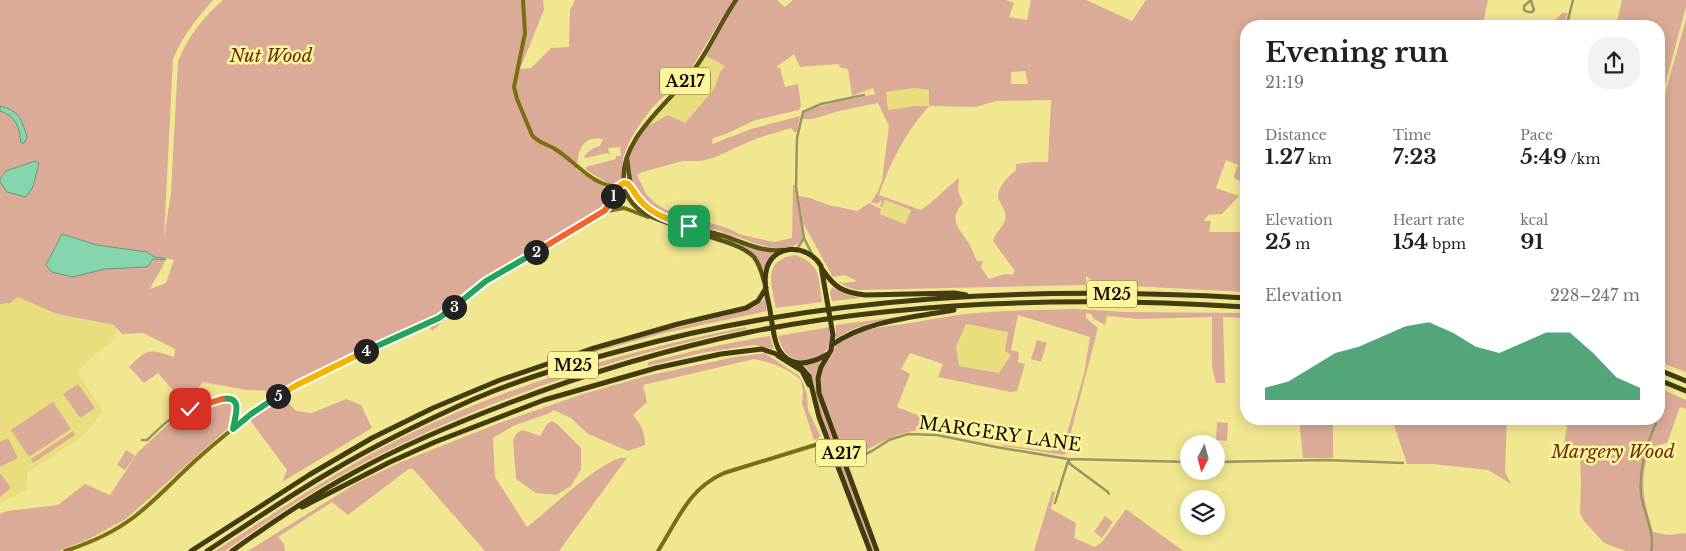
<!DOCTYPE html>
<html lang="en">
<head>
<meta charset="utf-8">
<style>
	body { margin:0; font-family:"Libre Baskerville",serif; background:#f2f2f2; color:#222; height:100vh; display:flex; flex-direction:column; font-size:19px; white-space:nowrap }
	* { box-sizing:border-box; margin:0 }
	p { font-size:16px; color:#767676 }
	.icon { flex:none; width:28px; height:28px; fill:none; stroke:currentColor; stroke-width:2; stroke-linecap:round; stroke-linejoin:round }
	.map { position:relative; flex:1; overflow:hidden }
	.drawer { position:absolute; left:1240px; top:20px; width:425px; height:405px; display:flex; flex-direction:column; background:#fff; border-radius:20px; box-shadow:0 2px 12px #0003 }
	.drawer>* { flex:none }
	.needle { width:32px; rotate:186deg }
	.tools { position:absolute; left:1180px; top:435px; display:grid; gap:10px }
	.tools a { display:grid; place-items:center; width:45px; height:45px; border-radius:50%; background:#fff; box-shadow:0 2px 12px #0003; font-size:25px }
	.pin { position:absolute; display:grid; place-items:center; width:42px; height:42px; color:#fff; margin:-21px; border-radius:10px; box-shadow:0 2px 8px #0006 }
	.km { position:absolute; width:25px; height:25px; margin:-12px; border-radius:50%; background:#222; color:#fff; font-size:14px; line-height:25px; text-align:center }
	.round { display:grid; place-items:center; flex:none; width:52px; height:52px; border-radius:20px; background:#f2f2f2 }
	.headline { display:flex; align-items:center; justify-content:space-between; height:85px; padding:0 25px }
	h1 { font-size:28px; font-weight:700; line-height:38px }
	.figures { display:grid; grid-template-columns:repeat(3,1fr); gap:8px; height:85px; padding:5px 25px }
	.figures div { display:grid; align-content:center }
	.figures b { font-size:21px; font-weight:700 }
	.figures small { font-size:14px; font-weight:400 }
	.figures p { font-size:14px }
	.chart { height:140px; padding:10px 25px }
	.chart p { display:flex; justify-content:space-between }
	.chart svg { width:100%; height:90px; margin-top:5px; fill:#0b8043; opacity:.7 }
	.map>svg:first-child { display:block }
	.built { fill:#e9dd7e }
	.green { fill:#dcab98; fill-rule:evenodd }
	.water { fill:#86d5af; stroke:#639a7a }
	.lines { fill:none; stroke-linecap:round; stroke-linejoin:round }
	.street { stroke:#9b9563; stroke-width:2.5 }
	.secondary { stroke:#796f13; stroke-width:4 }
	.primary { stroke:#5a5317; stroke-width:4.5 }
	.highway { stroke:#423c10; stroke-width:5 }
	.split-1-casing { stroke:#fff; stroke-width:10 }
	.split-2-casing { stroke:#fff; stroke-width:10 }
	.split-3-casing { stroke:#fff; stroke-width:10 }
	.split-4-casing { stroke:#fff; stroke-width:10 }
	.split-5-casing { stroke:#fff; stroke-width:10 }
	.split-6-casing { stroke:#fff; stroke-width:10 }
	.split-7-casing { stroke:#fff; stroke-width:10 }
	.split-1 { stroke:#f5b400; stroke-width:6 }
	.split-2 { stroke:#f0652b; stroke-width:6 }
	.split-3 { stroke:#22a559; stroke-width:6 }
	.split-4 { stroke:#22a559; stroke-width:6 }
	.split-5 { stroke:#f5b400; stroke-width:6 }
	.split-6 { stroke:#22a559; stroke-width:6 }
	.split-7 { stroke:#f0652b; stroke-width:6 }
	.labels { text-anchor:middle; dominant-baseline:central; stroke-width:5; stroke-linejoin:round; paint-order:stroke }
	.shield { fill:#fff59d; stroke:#59542f; stroke-width:1 }
	.shield-label { font-size:16px; font-weight:bold; fill:#120f00 }
	.park-label { font-size:18px; font-style:italic; fill:#6d2d0f; stroke:#fff59d }
	.street-label { font-size:18px; fill:#120f00; stroke:#fff59d }
</style>
</head>
<body>
<div class="map">
<svg width="1686" height="551" viewBox="0 0 1686 551">
	<rect width="100%" height="100%" fill="#f1e790"/>
	<path class="built" d="M704 55 725 66 720 72 714 89 685 123 650 125 647 123Z
		M914 88 929 90V106H914L888 110 885 92Z
		M885 200 911 210 906 224 880 214Z
		M18 297 57 314 84 320 114 325 117 329 115 335 116 339 93 356 77 372 103 411 84 435 27 473V490L0 503V304L10 303Z
		M966 324 1009 332 1005 351 1011 355 1000 373 959 366 956 347Z"/>
	<path class="green" d="M0 0H213C197 18 182 37 173 59L164 237 171 193 178 61C188 37 204 16 223 0H543L544 10 520 69 531 68 551 48 569 47 570 10 575 0H733L691 69 651 109 638 127 629 142 623 158 621 182 611 185 586 170V167L616 159V156H621L620 147 608 148 610 155 607 153 586 158 584 157C588 151 593 148 600 146L603 139C580 135 579 153 576 169L604 187 609 195 603 209 486 279 453 313 432 331 426 321 311 376 280 393 296 411 312 413 346 399 361 405 372 428 282 482 287 470 250 420 277 391 246 390 203 382 193 394 200 401 232 402 228 428 126 519 87 540 58 551H0V514L7 511 58 505 85 484 110 495 138 452 175 418 190 410 158 373 144 383 129 367C148 348 149 349 174 357L175 349 143 333 122 334 114 325 57 314 18 297 10 303 0 304ZM165 258 174 260 166 283 150 289C153 280 165 267 165 258Z
		M736 0H777L785 7 793 0H1006L1014 3 1009 17 1027 20 1031 0H1086L1132 21 1146 0H1488L1483 24 1485 26H1246V183L1235 179 1234 176 1238 165 1226 160 1216 188 1239 196 1222 214 1208 215 1204 221H1211L1209 232H1246V292L1132 286H1093V281L1086 276V285L857 290 847 287 837 281 843 283 857 281 845 275 833 277 803 223 799 196 810 198 829 205 857 211 869 203 881 209 880 214 905 224 911 210 885 200 882 208 880 206 882 200 877 204 871 202 878 191 882 180 889 126 878 103 839 111 813 119H802L804 113C826 102 851 100 875 94L873 88 852 96 848 69 841 68 838 64 800 67 794 54 776 67 780 68 785 87 798 84 801 106 799 110 753 121 726 134 713 138 712 144 751 129 800 116 797 132H794L791 128 755 139 713 158 700 161H683L642 172 637 175 646 194 655 203 666 210 727 228 742 235 774 242 792 238 793 185 796 186 803 238C797 248 785 249 775 248 757 246 738 236 720 231 701 225 679 223 661 214 644 205 634 190 630 172 629 169 628 164 628 161 630 147 639 135 647 123L650 125 668 115 685 123 714 89 720 72 725 66 704 55ZM1025 71 1028 84H1011V72ZM914 88 929 90V106H914L888 110 886 92ZM1051 100 1048 162H1033L1016 164V170C1009 176 994 190 999 200 1002 207 1007 212 1005 220 1003 228 995 232 993 241L1015 271 1012 275 1005 274 989 279 981 267 983 261H977C974 255 972 248 968 242 958 227 948 220 963 203L958 191 959 178C945 188 935 201 921 210L879 195C890 163 906 131 929 106L975 107 996 101Z
		M1622 0H1686V7L1659 107 1661 108 1686 19V372L1659 362V26H1616Z
		M1562 13H1568L1563 25 1558 22 1552 26H1549Z
		M740 243 773 253 774 254 769 259 764 270 750 250 740 245Z
		M796 255C822 266 818 276 822 302L776 308C771 285 762 259 796 255Z
		M832 287 845 294 861 298 832 301 830 293Z
		M765 298 767 311 664 333 558 362 663 331 745 311 756 306Z
		M1075 309 1125 312 1246 313V318L1223 317 1225 383H1216L1212 367V317L1139 319 1107 316 1105 325 1094 319 1091 314 1086 313V318L1098 328 1065 455 1002 446 1003 445 1050 451 1063 447 1084 374 1090 337 1018 315 1011 350 1019 352 1018 362 1025 364 1017 391 1011 392 938 377 943 364 910 353 901 369 910 374 897 407 932 421 929 430C907 429 891 437 872 447 865 451 859 455 851 457L843 452 821 392C819 376 824 359 836 346 851 329 889 326 911 323 933 319 954 315 976 313 1009 310 1042 310 1075 309ZM966 324 1008 332 1005 351 1011 355 999 373 959 366 956 347Z
		M905 316C882 321 855 324 836 339V325Z
		M746 327 747 329C610 357 476 403 352 469 308 493 267 522 225 551H215C276 512 335 472 399 439 509 384 626 351 746 327Z
		M830 327C830 331 831 335 831 339 829 359 800 367 787 354 782 349 780 342 778 336Z
		M770 336 774 349 753 345 702 353 648 366V362C689 352 729 342 770 336Z
		M1037 340 1047 343 1041 362 1031 359Z
		M765 353 799 376 803 382 807 395 808 410 820 435 819 438 814 440 802 403 803 392 801 380C786 368 773 363 754 359L643 385 647 402 633 415C641 424 645 432 645 445L628 451 588 434 571 418 553 410 550 413 513 426 493 438 495 477 527 527C546 513 607 453 627 458L559 551H485L414 470 410 468 348 515 332 502 278 537 284 544 285 551H248L355 484 401 462 499 423 583 394 646 376 735 357Z
		M819 361H821L815 378 816 389 874 551H871L821 417 813 380 810 372 803 365H810Z
		M78 384 95 408 80 418 63 394Z
		M1659 388 1686 400V409L1680 407 1667 443 1650 447C1639 483 1643 497 1653 532L1669 535 1686 533V551H1626L1604 543 1584 521 1580 513 1581 482 1580 455 1572 454 1570 449 1563 448 1567 427 1565 420 1559 419H1659Z
		M53 402 71 429 29 457 11 430Z
		M1299 419H1333V458H1303Z
		M1392 419H1507L1505 472 1511 484 1488 470 1432 464H1407Z
		M552 421 557 424 581 448V469L571 486 556 495 536 493 516 479 513 440 517 433 523 430 540 436 547 424Z
		M1217 422 1228 423 1227 441 1216 440Z
		M73 431 75 435 33 463 31 459Z
		M8 438 18 458 0 467V442Z
		M126 450 135 456 125 470 117 465Z
		M0 473 11 488 0 497Z
		M1052 491 1055 492 1051 509 1076 523 1074 538 1095 547 1102 542 1126 509 1183 551H1034Z
		M1105 516 1113 522 1102 538 1094 532Z"/>
	<path class="water" d="M0 106C20 112 21 117 27 137L24 143H21C19 127 17 117 0 111Z
		M35 161 39 163 33 187 26 197 7 192 0 182V179L6 171Z
		M62 234 97 245 147 252 154 257 165 258 166 260 153 259 147 267 105 269 73 277 52 272 46 265Z"/>
	<g class="lines">
		<path class="street" d="M1531 1 1534 10 1532 12H1528L1524 10V6L1531 0
			M1567 24 1573 0
			M797 249 804 238
			M812 254 804 238 796 187 797 138 803 112 821 104 864 95
			M142 440H147C156 432 164 423 173 417 182 411 228 392 235 401 240 407 234 420 233 427
			M1068 459 1070 464 1108 492 1109 494
			M1216 462 1326 460 1403 463
			M845 463 872 451 889 440 908 434 937 435 996 447 1068 459 1189 462
			M1055 503 1068 461
			M1651 551C1656 535 1643 511 1641 494 1639 468 1646 446 1656 423"/>
		<path class="secondary" d="M523 0 525 33 514 87 517 99 532 135C538 143 547 144 555 149 575 161 592 186 618 187
			M621 208 614 200 615 190 622 184 631 186
			M607 211 624 208 648 217
			M65 551C90 543 113 533 134 517 156 500 175 479 196 460 227 432 260 406 297 385L439 318 486 281 566 236 604 211 614 200
			M658 551C678 520 688 489 724 473L828 441"/>
		<path class="primary" d="M736 0C720 23 710 49 693 71 669 104 618 139 624 184 628 214 661 221 684 228 697 232 708 236 720 240 732 244 745 248 754 257 759 264 762 273 764 281
			M627 158C629 174 629 188 640 201 646 207 654 213 662 216 681 226 703 230 724 236 742 242 764 253 783 250"/>
		<path class="highway" d="M822 269C835 288 842 292 865 295L955 293 966 295
			M832 345C864 321 915 317 954 310
			M828 354C811 364 790 370 778 348 773 337 772 322 770 310 768 298 763 285 766 272 771 243 808 243 821 266L833 335 831 350 821 367 818 378 819 393 877 551
			M778 356 802 371 809 385
			M798 364 809 376 819 417 870 551
			M1659 370 1686 381
			M1659 380 1686 391
			M302 507 390 462 435 442 544 400 656 368 721 354 762 349 785 357
			M191 551 309 475 372 438 433 408 500 380 591 349 678 324 746 308 758 301 766 288
			M207 551C248 524 289 496 332 471 377 444 425 421 474 399 521 379 571 364 620 351 823 295 1037 286 1246 298
			M232 551C271 523 311 496 353 473 403 445 456 423 509 403 588 373 668 349 750 332 909 300 1085 297 1246 307"/>
	</g>
	<g class="lines">
		<defs>
			<path id="split-1" d="M613 196 618 187 624 183 628 184C633 189 635 195 640 200 652 215 671 220 689 226"/>
			<path id="split-2" d="M536 252 604 211 614 200 613 196"/>
			<path id="split-3" d="M454 307 486 281 536 252"/>
			<path id="split-4" d="M366 351 439 318 454 307"/>
			<path id="split-5" d="M278 396 297 385 366 351"/>
			<path id="split-6" d="M222 399C244 395 235 416 233 429L251 414 278 396"/>
			<path id="split-7" d="M190 409 222 399"/>
		</defs>
		<use href="#split-1" class="split-1-casing"/>
		<use href="#split-2" class="split-2-casing"/>
		<use href="#split-3" class="split-3-casing"/>
		<use href="#split-4" class="split-4-casing"/>
		<use href="#split-5" class="split-5-casing"/>
		<use href="#split-6" class="split-6-casing"/>
		<use href="#split-7" class="split-7-casing"/>
		<use href="#split-1" class="split-1"/>
		<use href="#split-2" class="split-2"/>
		<use href="#split-3" class="split-3"/>
		<use href="#split-4" class="split-4"/>
		<use href="#split-5" class="split-5"/>
		<use href="#split-6" class="split-6"/>
		<use href="#split-7" class="split-7"/>
	</g>
	<g class="labels">
		<g class="shield">
			<rect x="660" y="67.5" width="50" height="27" rx="4"/>
			<rect x="1087" y="280.5" width="50" height="27" rx="4"/>
			<rect x="548" y="351.5" width="50" height="27" rx="4"/>
			<rect x="816" y="439.5" width="50" height="27" rx="4"/>
		</g>
		<g class="shield-label">
			<text x="685" y="81">A217</text>
			<text x="1112" y="294">M25</text>
			<text x="573" y="365">M25</text>
			<text x="841" y="453">A217</text>
		</g>
		<g class="park-label">
			<text x="271" y="56">Nut Wood</text>
			<text x="1613" y="452">Margery Wood</text>
		</g>
		<g class="street-label">
			<text transform="translate(1000 434) rotate(8)">MARGERY LANE</text>
		</g>
	</g>
</svg>
<div class="tools">
<a><svg class="needle" viewBox="-14 -14 28 28"><path d="M0-13l5 13h-10z" fill="#e53935"/><path d="M0 13l5-13h-10z" fill="#767676"/></svg></a>
<a><svg class="icon" aria-label="layers" viewBox="0 0 24 24"><path d="M12 4l9 5-9 5-9-5zM3 14l9 5 9-5"/></svg></a>
</div>
<div class="pin" style="left:689px;top:226px;background:#1e9e55"><svg class="icon" aria-label="arrive" viewBox="0 0 24 24"><path d="M6 21V4h12l-3 4 3 4H6"/></svg></div>
<div class="pin" style="left:190px;top:409px;background:#d93025"><svg class="icon" aria-label="check" viewBox="0 0 24 24"><path d="M5 12l5 5 9-10"/></svg></div>
<b class="km" style="left:613px;top:196px">1</b>
<b class="km" style="left:536px;top:252px">2</b>
<b class="km" style="left:454px;top:307px">3</b>
<b class="km" style="left:366px;top:351px">4</b>
<b class="km" style="left:278px;top:396px">5</b>
<section class="drawer">
<div class="headline"><div><h1>Evening run</h1><p>21:19</p></div><a class="round"><svg class="icon" aria-label="share" viewBox="0 0 24 24"><path d="M12 15V3M7 8l5-5 5 5M5 13v7h14v-7"/></svg></a></div>
<div class="figures">
<div><p>Distance</p><b>1.27<small> km</small></b></div>
<div><p>Time</p><b>7:23</b></div>
<div><p>Pace</p><b>5:49<small> /km</small></b></div>
</div>
<div class="figures">
<div><p>Elevation</p><b>25<small> m</small></b></div>
<div><p>Heart rate</p><b>154<small> bpm</small></b></div>
<div><p>kcal</p><b>91</b></div>
</div>
<div class="chart"><p><span>Elevation</span>228–247 m</p>
<svg viewBox="0 0 160 44" preserveAspectRatio="none"><path d="M0 44V38L10 35L20 28L30 21L40 18L50 13L60 8L70 6L80 11L90 18L100 21L110 16L120 11L130 11L140 21L150 33L160 38V44z"/></svg>
</div>
</section>
</div>
</body>
</html>
